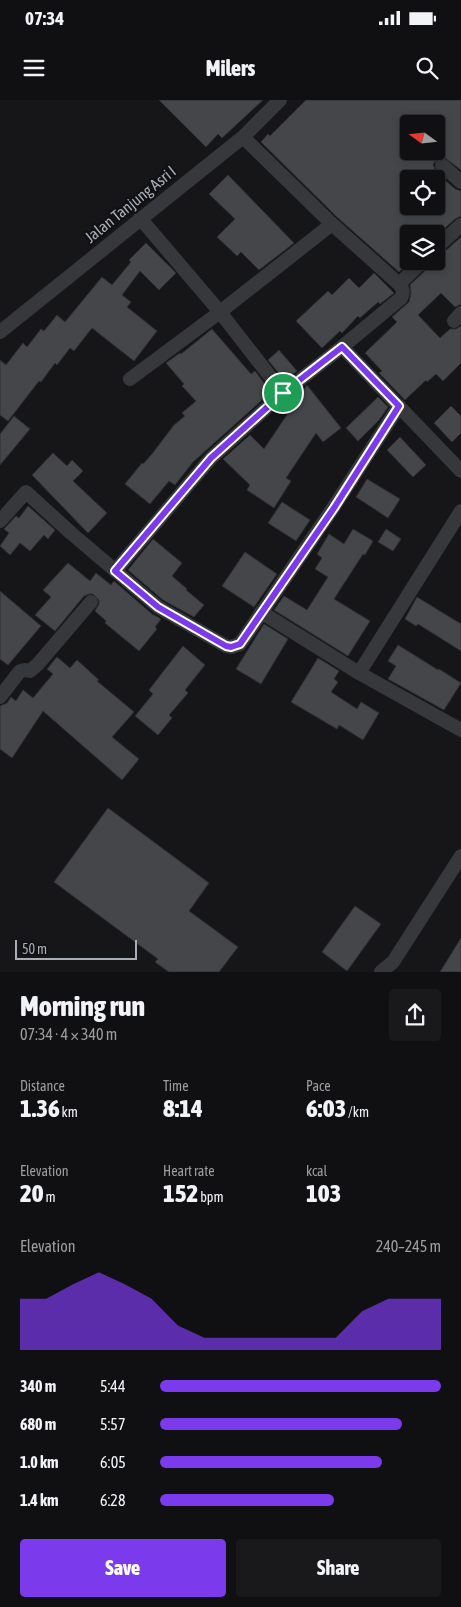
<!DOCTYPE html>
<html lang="en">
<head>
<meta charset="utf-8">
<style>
	body { margin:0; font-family:"Asap Condensed",sans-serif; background:#19191b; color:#f1f3f6; height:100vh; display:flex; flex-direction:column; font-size:19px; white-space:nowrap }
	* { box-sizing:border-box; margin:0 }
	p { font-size:16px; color:#9c9d9f }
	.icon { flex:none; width:28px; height:28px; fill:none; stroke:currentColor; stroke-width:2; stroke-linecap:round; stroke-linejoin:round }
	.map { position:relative; height:872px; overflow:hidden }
	.panel { display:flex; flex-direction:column; background:#101012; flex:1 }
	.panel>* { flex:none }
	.needle { width:32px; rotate:285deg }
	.controls { position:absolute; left:400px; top:15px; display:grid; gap:10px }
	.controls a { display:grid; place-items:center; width:45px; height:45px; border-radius:5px; background:#101012; box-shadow:0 2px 8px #0003,0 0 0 1px #303032; font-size:25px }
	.scale { position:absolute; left:15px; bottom:12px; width:122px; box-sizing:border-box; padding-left:5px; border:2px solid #a8adb7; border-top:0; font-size:14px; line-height:18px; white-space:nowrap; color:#a8adb7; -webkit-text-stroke:4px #111113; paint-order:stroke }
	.pin { position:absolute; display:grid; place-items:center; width:42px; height:42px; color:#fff; margin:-21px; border:2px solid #fff; border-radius:50%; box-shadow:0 1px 5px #0007 }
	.round { display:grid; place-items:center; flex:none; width:52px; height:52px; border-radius:5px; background:#19191b }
	.head { display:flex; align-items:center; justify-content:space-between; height:85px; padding:0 20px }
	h1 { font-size:28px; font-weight:800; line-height:38px }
	.metrics { display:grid; grid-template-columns:repeat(3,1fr); gap:8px; height:85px; padding:5px 20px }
	.metrics div { display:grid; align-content:center }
	.metrics b { font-size:25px; font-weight:800 }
	.metrics small { font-size:14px; font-weight:400 }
	.metrics p { font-size:14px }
	.chart { height:140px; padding:10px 20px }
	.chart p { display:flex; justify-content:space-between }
	.chart svg { width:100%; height:90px; margin-top:5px; fill:#7c3aed; opacity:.7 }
	.cta { display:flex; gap:10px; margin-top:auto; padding:10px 20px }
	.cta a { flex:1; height:58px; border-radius:5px; background:#7c3aed; color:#fff; font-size:20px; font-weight:800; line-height:58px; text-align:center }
	.cta a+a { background:#19191b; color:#f1f3f6 }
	ul { padding:0 20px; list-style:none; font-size:16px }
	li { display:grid; grid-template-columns:80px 60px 1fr; align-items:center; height:38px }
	li i { height:12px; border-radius:6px; background:#7c3aed }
	.status { display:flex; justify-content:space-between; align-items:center; height:35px; padding:0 25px; background:#101012; direction:ltr }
	.status svg { height:14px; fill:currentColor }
	header { display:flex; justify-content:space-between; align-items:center; height:65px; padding:0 20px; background:#101012; font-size:22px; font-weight:800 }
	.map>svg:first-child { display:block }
	.building { fill:#45464a; stroke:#303033; fill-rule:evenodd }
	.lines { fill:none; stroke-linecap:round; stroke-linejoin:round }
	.street { stroke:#37383c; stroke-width:14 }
	.route-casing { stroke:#fff; stroke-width:10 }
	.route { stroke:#7c3aed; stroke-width:6 }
	.labels { text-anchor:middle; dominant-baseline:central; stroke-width:4.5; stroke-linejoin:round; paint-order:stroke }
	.street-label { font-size:16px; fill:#a8adb7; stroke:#111113 }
</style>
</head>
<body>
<div class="status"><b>07:34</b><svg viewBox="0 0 49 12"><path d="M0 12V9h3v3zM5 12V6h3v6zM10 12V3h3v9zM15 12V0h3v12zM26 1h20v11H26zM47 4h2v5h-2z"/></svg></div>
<header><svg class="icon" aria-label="menu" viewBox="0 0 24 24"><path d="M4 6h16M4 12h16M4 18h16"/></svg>Milers<svg class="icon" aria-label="search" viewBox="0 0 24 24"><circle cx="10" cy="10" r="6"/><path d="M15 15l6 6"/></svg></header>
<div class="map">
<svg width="461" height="872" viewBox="0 0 461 872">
	<rect width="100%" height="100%" fill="#161618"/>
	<path class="building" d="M159 0H263L222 38 218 34 206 47Z
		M306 0H461V70L444 57H439L433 64 436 72 455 89 461 91V116L455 119 436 136V134H409V161H410L399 172 338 118 261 42 268 34 270 36ZM409 24H436V51H409ZM409 79H436V106H409Z
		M228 75 294 143 259 170 241 152 237 156 217 137 235 119 209 94Z
		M461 137V204L455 207 441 193 418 215 440 238 450 229H456L461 226V263L443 281 436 274 427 282 426 280 405 300 379 273 382 271 365 253 397 222 392 217 409 202 411 193 410 185 429 167 432 161H436V157L442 154Z
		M146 143 176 173 159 190 140 171 122 195 131 202 127 207 157 231 134 261 92 228 74 251 70 248 57 265 55 263 41 282 39 281 8 321 0 315V260L6 265 23 243 27 247 41 229 44 231 57 215 65 222 102 177 112 185 131 162 129 160Z
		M374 173 394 193 380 204 378 202 360 218 358 216 342 233 340 231 322 248 296 221 328 191 332 195 349 178 359 188Z
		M212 229 251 274 255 271 271 292 193 362 175 385 169 381 150 404 125 384 142 363 143 364 152 354 174 325 185 316 182 313 196 301 182 286 184 284 166 263 180 253 181 254Z
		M279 250 297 271 285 281 268 260Z
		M307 285 341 328 323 342 316 333 286 378 291 381 274 408 247 390 250 385 223 359 250 335 264 349Z
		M378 297 388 307 379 320 358 341 346 328Z
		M451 306 461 316V333L452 342 434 323Z
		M14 316 30 329 0 365V334Z
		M400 337 426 365 413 377 387 350Z
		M53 353 67 366 72 360 83 371 73 381 107 413 88 433 32 375Z
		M367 379 400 399 388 418 356 397Z
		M282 402 310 420 296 441 268 423Z
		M28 406 55 430 48 439 44 435 30 451 20 443 10 455 0 446 9 433 4 429 16 416 19 418Z
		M353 429 373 441 365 455 363 454 334 499 370 521 348 556 274 510 284 496 307 510 328 477 315 469 322 458 317 454 329 434 344 444Z
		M386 429 401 439 393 451 378 442Z
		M153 439 182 463 172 476 187 489 186 490 204 505 194 517 163 500 128 470Z
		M245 452 277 474 254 507 222 486Z
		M68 463 90 481 96 473 111 485 114 481 152 514 161 519 155 527 157 529 139 551 105 523 106 521 95 511 99 504V500L93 494H89L84 496 55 531 35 515 51 497 43 490Z
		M0 491 41 526 8 565 0 559Z
		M417 497 461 524V551L418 524 416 526 405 519Z
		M264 524 288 539 261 584 236 569Z
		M398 545 438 570 439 569 461 583 444 610 388 579 396 566 388 561Z
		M183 546 205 565 185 590 188 593 169 615 172 618 158 635 135 616 153 594 149 590Z
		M57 557 70 568 77 560 99 580 97 581 134 612 112 637 139 659 122 680 43 611 12 658 0 649V606L7 603 11 597 16 601 23 590 33 598 53 574 47 569Z
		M318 558 339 571 334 579 338 582 331 592 357 609 361 602 379 613 363 640 339 625 337 629 291 602Z
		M108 708 209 783 189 811 238 847 219 872H169L155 862 158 859 54 782Z
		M355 806 381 824 347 871 322 852Z
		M461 838V872H440Z"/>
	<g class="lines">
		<path class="street" d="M442 65 461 82
			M140 118 220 212 283 293
			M436 148 461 125
			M399 184 423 161
			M454 221 461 213
			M0 232 243 37 280 0
			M342 247 461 371
			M130 279 220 212 332 124
			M0 421 26 392 71 433 158 507 226 546 231 547 240 544 333 408 399 306
			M115 471 211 358 283 293 342 247 401 198C404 192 403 189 399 184L332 124 243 37
			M261 512 359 573 461 630
			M359 573 461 411
			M0 597 20 571 25 570 30 571 38 564 91 502
			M381 872 393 862 461 756"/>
	</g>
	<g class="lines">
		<defs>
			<path id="route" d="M342 247 399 306 334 408 240 544 231 547 226 546 158 507 115 471 211 358 283 293Z"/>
		</defs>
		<use href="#route" class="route-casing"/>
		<use href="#route" class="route"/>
	</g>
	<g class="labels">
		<g class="street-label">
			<text transform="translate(130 104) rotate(-39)">Jalan Tanjung Asri I</text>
		</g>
	</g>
</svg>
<div class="controls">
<a><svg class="needle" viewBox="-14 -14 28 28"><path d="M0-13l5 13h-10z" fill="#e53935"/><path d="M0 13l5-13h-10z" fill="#9c9d9f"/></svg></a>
<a><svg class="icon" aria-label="locate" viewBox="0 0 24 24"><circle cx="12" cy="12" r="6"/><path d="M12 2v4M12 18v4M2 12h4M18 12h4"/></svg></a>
<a><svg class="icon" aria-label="layers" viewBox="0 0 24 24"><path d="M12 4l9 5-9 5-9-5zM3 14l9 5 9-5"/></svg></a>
</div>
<div class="scale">50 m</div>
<div class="pin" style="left:283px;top:293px;background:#1e9e55"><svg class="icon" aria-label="arrive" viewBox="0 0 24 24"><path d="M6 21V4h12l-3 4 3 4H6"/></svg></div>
</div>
<section class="panel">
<div class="head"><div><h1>Morning run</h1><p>07:34 · 4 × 340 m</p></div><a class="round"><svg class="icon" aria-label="share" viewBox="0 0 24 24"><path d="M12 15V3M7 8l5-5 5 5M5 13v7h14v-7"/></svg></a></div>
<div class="metrics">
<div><p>Distance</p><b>1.36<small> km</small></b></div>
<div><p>Time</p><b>8:14</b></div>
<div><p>Pace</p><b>6:03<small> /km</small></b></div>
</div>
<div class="metrics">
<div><p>Elevation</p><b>20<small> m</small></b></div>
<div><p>Heart rate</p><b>152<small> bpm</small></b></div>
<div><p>kcal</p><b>103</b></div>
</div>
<div class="chart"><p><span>Elevation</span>240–245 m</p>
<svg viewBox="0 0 160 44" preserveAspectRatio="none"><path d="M0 44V19L10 19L20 12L30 6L40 12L50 19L60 32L70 38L80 38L90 38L100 38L110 38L120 38L130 25L140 19L150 19L160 19V44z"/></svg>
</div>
<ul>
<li><b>340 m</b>5:44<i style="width:100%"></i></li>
<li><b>680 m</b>5:57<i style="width:86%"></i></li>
<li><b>1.0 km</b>6:05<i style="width:79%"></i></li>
<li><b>1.4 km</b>6:28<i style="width:62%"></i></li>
</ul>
<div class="cta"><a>Save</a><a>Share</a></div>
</section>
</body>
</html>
